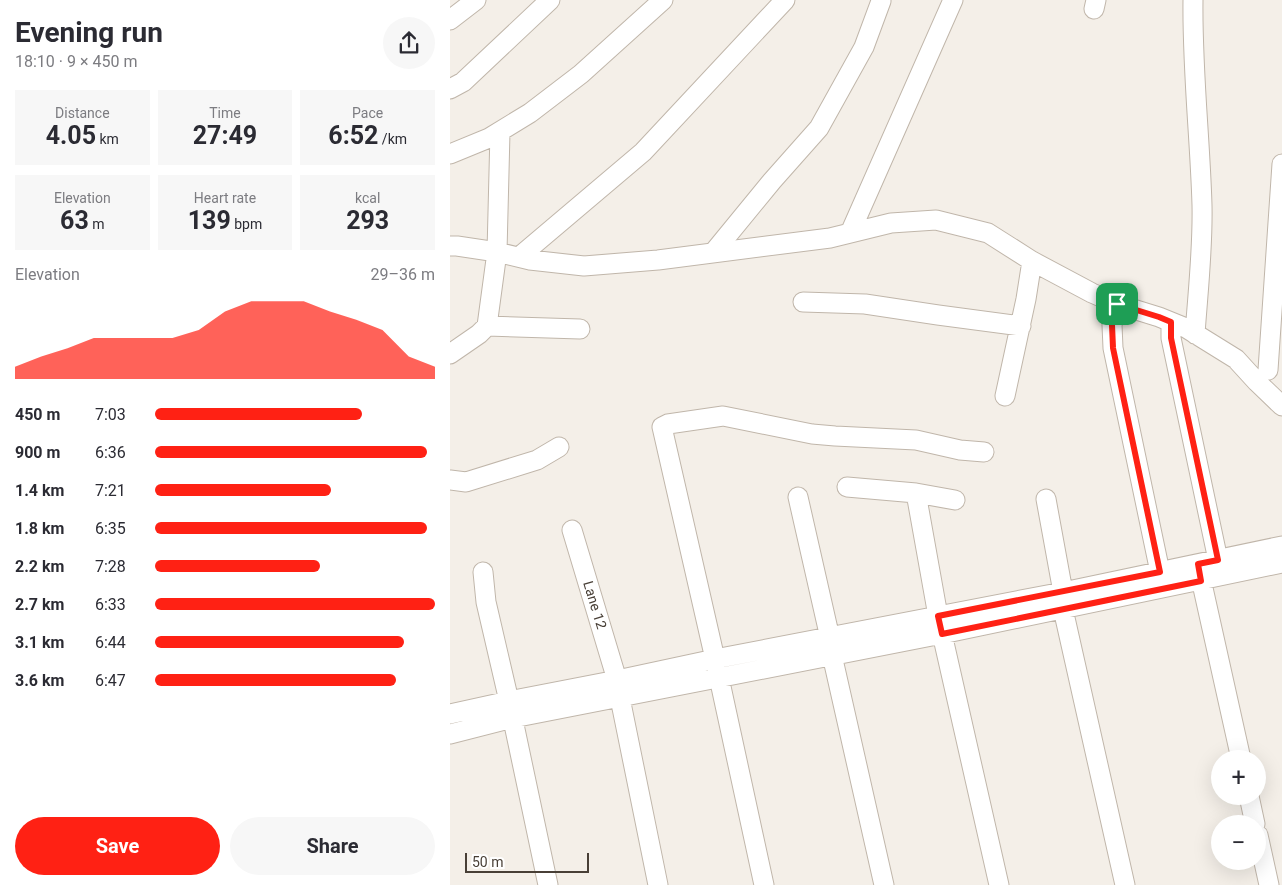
<!DOCTYPE html>
<html lang="en">
<head>
<meta charset="utf-8">
<style>
	body { margin:0; font-family:Roboto,sans-serif; background:#f7f7f7; color:#2b2b33; height:100vh; display:flex; flex-direction:column; font-size:19px; white-space:nowrap }
	* { box-sizing:border-box; margin:0 }
	p { font-size:16px; color:#7c7c81 }
	.icon { flex:none; width:28px; height:28px; fill:none; stroke:currentColor; stroke-width:2; stroke-linecap:round; stroke-linejoin:round }
	.map { position:relative; flex:1; overflow:hidden }
	.drawer { display:flex; flex-direction:column; background:#fff; width:450px }
	.drawer>* { flex:none }
	.buttons { position:absolute; left:761px; top:750px; display:grid; gap:10px }
	.buttons a { display:grid; place-items:center; width:55px; height:55px; border-radius:50%; background:#fff; box-shadow:0 5px 20px #0002; font-size:25px }
	.scale { position:absolute; left:15px; bottom:12px; width:124px; box-sizing:border-box; padding-left:5px; border:2px solid #483f36; border-top:0; font-size:14px; line-height:18px; white-space:nowrap; color:#483f36; -webkit-text-stroke:4px #fff; paint-order:stroke }
	.pin { position:absolute; display:grid; place-items:center; width:42px; height:42px; color:#fff; margin:-21px; border-radius:10px; box-shadow:0 2px 8px #0006 }
	.round { display:grid; place-items:center; flex:none; width:52px; height:52px; border-radius:26px; background:#f7f7f7 }
	.headline { display:flex; align-items:center; justify-content:space-between; height:85px; padding:0 15px }
	h1 { font-size:28px; font-weight:700; line-height:38px }
	.metrics { display:grid; grid-template-columns:repeat(3,1fr); gap:8px; height:85px; padding:5px 15px }
	.metrics div { display:grid; align-content:center; border-radius:0px; background:#f7f7f7; text-align:center }
	.metrics b { font-size:25px; font-weight:700 }
	.metrics small { font-size:14px; font-weight:400 }
	.metrics p { font-size:14px }
	.chart { height:140px; padding:10px 15px }
	.chart p { display:flex; justify-content:space-between }
	.chart svg { width:100%; height:90px; margin-top:5px; fill:#ff2114; opacity:.7 }
	.button { display:flex; gap:10px; margin-top:auto; padding:10px 15px }
	.button a { flex:1; height:58px; border-radius:30px; background:#ff2114; color:#fff; font-size:20px; font-weight:700; line-height:58px; text-align:center }
	.button a+a { background:#f7f7f7; color:#2b2b33 }
	ul { padding:0 15px; list-style:none; font-size:16px }
	li { display:grid; grid-template-columns:80px 60px 1fr; align-items:center; height:38px }
	li i { height:12px; border-radius:6px; background:#ff2114 }
	main { display:flex; flex:1; min-height:0 }
	.map>svg:first-child { display:block }
	.lines { fill:none; stroke-linecap:round; stroke-linejoin:round }
	.street-casing { stroke:#c0b6aa; stroke-width:21 }
	.street { stroke:#fff; stroke-width:19 }
	.route-casing { stroke:#fff; stroke-width:10 }
	.route { stroke:#ff2114; stroke-width:6 }
	.labels { text-anchor:middle; dominant-baseline:central; stroke-width:4; stroke-linejoin:round; paint-order:stroke }
	.street-label { font-size:14px; fill:#483f36; stroke:#fff }
</style>
</head>
<body>
<main>
<section class="drawer">
<div class="headline"><div><h1>Evening run</h1><p>18:10 · 9 × 450 m</p></div><a class="round"><svg class="icon" aria-label="share" viewBox="0 0 24 24"><path d="M12 15V3M7 8l5-5 5 5M5 13v7h14v-7"/></svg></a></div>
<div class="metrics">
<div><p>Distance</p><b>4.05<small> km</small></b></div>
<div><p>Time</p><b>27:49</b></div>
<div><p>Pace</p><b>6:52<small> /km</small></b></div>
</div>
<div class="metrics">
<div><p>Elevation</p><b>63<small> m</small></b></div>
<div><p>Heart rate</p><b>139<small> bpm</small></b></div>
<div><p>kcal</p><b>293</b></div>
</div>
<div class="chart"><p><span>Elevation</span>29–36 m</p>
<svg viewBox="0 0 160 44" preserveAspectRatio="none"><path d="M0 44V38L10 33L20 29L30 24L40 24L50 24L60 24L70 20L80 11L90 6L100 6L110 6L120 11L130 15L140 20L150 33L160 38V44z"/></svg>
</div>
<ul>
<li><b>450 m</b>7:03<i style="width:74%"></i></li>
<li><b>900 m</b>6:36<i style="width:97%"></i></li>
<li><b>1.4 km</b>7:21<i style="width:63%"></i></li>
<li><b>1.8 km</b>6:35<i style="width:97%"></i></li>
<li><b>2.2 km</b>7:28<i style="width:59%"></i></li>
<li><b>2.7 km</b>6:33<i style="width:100%"></i></li>
<li><b>3.1 km</b>6:44<i style="width:89%"></i></li>
<li><b>3.6 km</b>6:47<i style="width:86%"></i></li>
</ul>
<div class="button"><a>Save</a><a>Share</a></div>
</section>
<div class="map">
<svg width="832" height="885" viewBox="0 0 832 885">
	<rect width="100%" height="100%" fill="#f4efe8"/>
	<g class="lines">
		<defs>
			<path id="street" d="M743 0C742 69 750 137 752 205 753 248 748 291 745 334
				M644 9 646 0
				M0 20 26 0
				M0 89 13 82 100 0
				M0 154 39 138 80 113 131 74 213 0
				M400 233 503 0
				M0 246H7L47 252 80 260 134 266 208 260 380 238 441 223 486 220 538 233 582 261 642 293 667 304 709 317 736 328 786 359 807 382 832 406
				M263 253 322 181 369 128 414 47 431 1
				M69 257 193 152 335 0
				M353 302 415 304 488 315 571 326
				M667 304 662 325 663 348 710 572
				M721 322V338L768 560
				M37 326 130 329
				M0 354 29 334 37 326 47 252 50 132
				M818 370 832 164
				M555 396 576 299 582 261
				M0 480 16 482 87 460 109 447
				M397 487 466 493 505 500
				M466 493 488 616 549 885
				M348 497 380 638
				M596 499 613 592
				M122 530 167 680
				M749 570 791 759
				M33 572 36 602 59 701 98 885
				M613 609 675 885
				M382 655 434 885
				M170 698 208 885
				M0 714 59 701 167 680 265 659 613 592 832 546
				M0 734 63 718 492 634 832 563
				M799 796 805 824
				M808 835 819 885
				M314 885 265 659 212 427 218 424 273 416 362 434 385 436 466 440 510 450 534 452"/>
		</defs>
		<use href="#street" class="street-casing"/>
		<use href="#street" class="street"/>
	</g>
	<g class="lines">
		<defs>
			<path id="route" d="M667 304 709 317 721 322V338L768 560 748 564 751 581 492 634 488 616 710 572 663 348 662 325Z"/>
		</defs>
		<use href="#route" class="route-casing"/>
		<use href="#route" class="route"/>
	</g>
	<g class="labels">
		<g class="street-label">
			<text transform="translate(145 605) rotate(73)">Lane 12</text>
		</g>
	</g>
</svg>
<div class="buttons">
<a>+</a>
<a>−</a>
</div>
<div class="scale">50 m</div>
<div class="pin" style="left:667px;top:304px;background:#1e9e55"><svg class="icon" aria-label="arrive" viewBox="0 0 24 24"><path d="M6 21V4h12l-3 4 3 4H6"/></svg></div>
</div>
</main>
</body>
</html>
